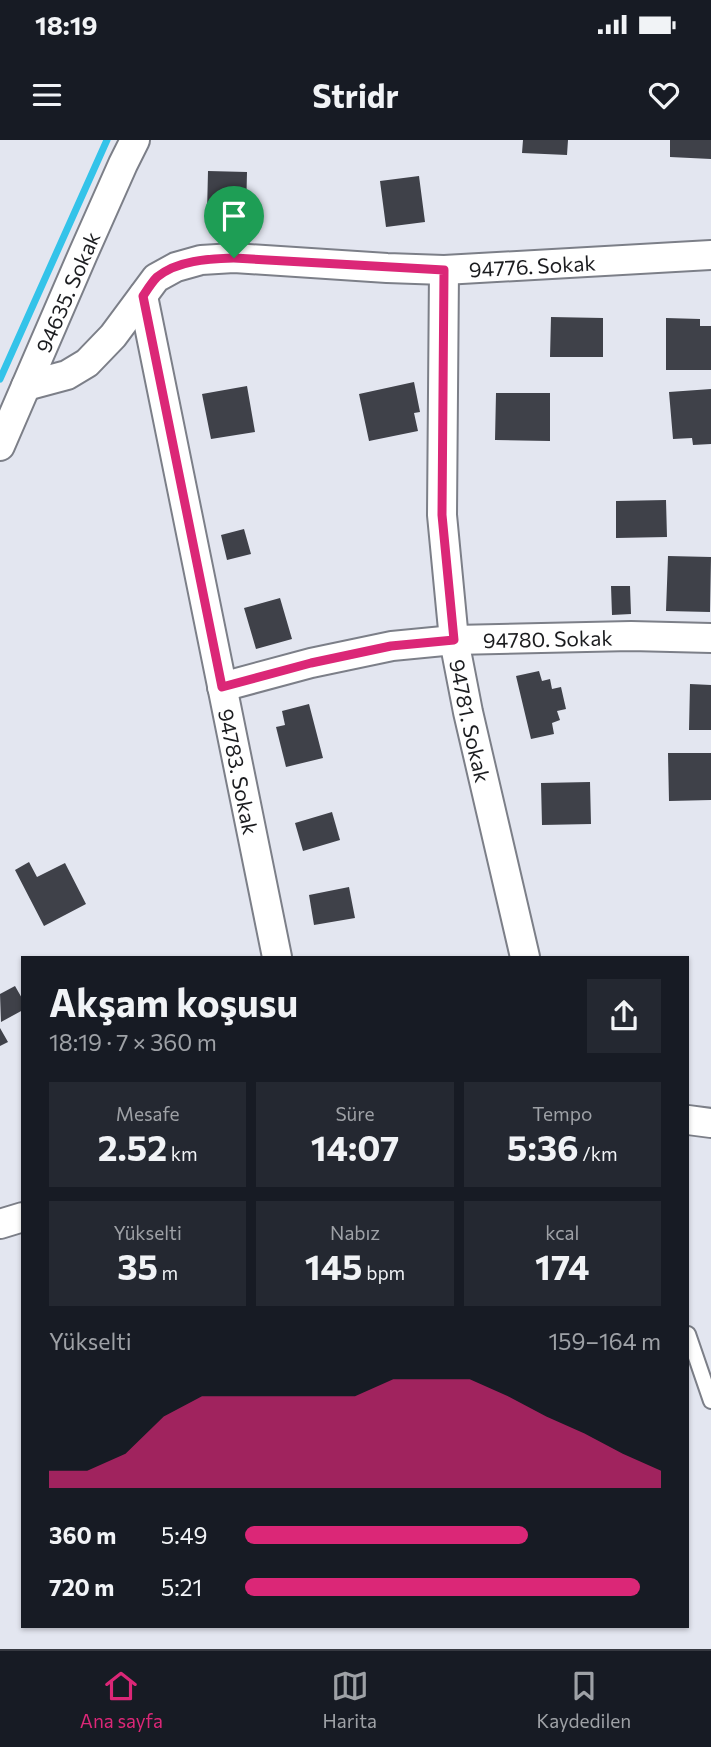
<!DOCTYPE html>
<html lang="tr">
<head>
<meta charset="utf-8">
<style>
	body { margin:0; font-family:Commissioner,sans-serif; background:#242831; color:#f1f3f6; height:100vh; display:flex; flex-direction:column; font-size:26px; white-space:nowrap }
	* { box-sizing:border-box; margin:0 }
	p { font-size:23px; color:#9ea1a6 }
	.icon { flex:none; width:38px; height:38px; fill:none; stroke:currentColor; stroke-width:2; stroke-linecap:round; stroke-linejoin:round }
	.map { position:relative; flex:1; overflow:hidden }
	.sheet { position:absolute; left:21px; top:816px; width:668px; height:672px; display:flex; flex-direction:column; background:#171b24; border-radius:0px; box-shadow:0 2px 5px #0004 }
	.sheet>* { flex:none }
	.pin { position:absolute; display:grid; place-items:center; width:60px; height:60px; color:#fff; margin:-72px -30px; border-radius:50% 50% 50% 0; rotate:-45deg; box-shadow:0 0 7px #0007 }
	.pin .icon { rotate:45deg }
	.round { display:grid; place-items:center; flex:none; width:74px; height:74px; border-radius:0px; background:#242831 }
	.head { display:flex; align-items:center; justify-content:space-between; height:119px; padding:0 28px }
	h1 { font-size:38px; font-weight:700; line-height:52px }
	.stats { display:grid; grid-template-columns:repeat(3,1fr); gap:10px; height:119px; padding:7px 28px }
	.stats div { display:grid; align-content:center; border-radius:0px; background:#242831; text-align:center }
	.stats b { font-size:35px; font-weight:700 }
	.stats small { font-size:19px; font-weight:400 }
	.stats p { font-size:19px }
	.chart { height:196px; padding:14px 28px }
	.chart p { display:flex; justify-content:space-between }
	.chart svg { width:100%; height:126px; margin-top:7px; fill:#db2777; opacity:.7 }
	ul { padding:0 28px; list-style:none; font-size:23px }
	li { display:grid; grid-template-columns:112px 84px 1fr; align-items:center; height:52px }
	li i { height:18px; border-radius:9px; background:#db2777 }
	.status { display:flex; justify-content:space-between; align-items:center; height:49px; padding:0 35px; background:#171b24; direction:ltr }
	.status svg { height:19px; fill:currentColor }
	header { display:flex; justify-content:space-between; align-items:center; height:91px; padding:0 28px; background:#171b24; font-size:32px; font-weight:700 }
	.tabs { display:flex; justify-content:space-around; align-items:center; height:98px; border-top:2px solid #363941; background:#171b24; font-size:19px; color:#9ea1a6 }
	.tabs a { display:grid; justify-items:center; gap:4px }
	.tabs .current { color:#db2777 }
	.map>svg:first-child { display:block }
	.lines { fill:none; stroke-linecap:round; stroke-linejoin:round }
	.stream { stroke:#33c3e9; stroke-width:7 }
	.building { fill:#3f4149 }
	.lane-casing { stroke:#7c7f88; stroke-width:18 }
	.street-casing { stroke:#7c7f88; stroke-width:32 }
	.lane { stroke:#fff; stroke-width:14 }
	.street { stroke:#fff; stroke-width:28 }
	.route-casing { stroke:#fff; stroke-width:14 }
	.route { stroke:#db2777; stroke-width:9 }
	.labels { text-anchor:middle; dominant-baseline:central; stroke-width:7; stroke-linejoin:round; paint-order:stroke }
	.street-label { font-size:21px; fill:#1b1c1f; stroke:#e3e6f0 }
</style>
</head>
<body>
<div class="status"><b>18:19</b><svg viewBox="0 0 49 12"><path d="M0 12V9h3v3zM5 12V6h3v6zM10 12V3h3v9zM15 12V0h3v12zM26 1h20v11H26zM47 4h2v5h-2z"/></svg></div>
<header><svg class="icon" aria-label="menu" viewBox="0 0 24 24"><path d="M4 6h16M4 12h16M4 18h16"/></svg>Stridr<svg class="icon" aria-label="heart" viewBox="0 0 24 24"><path d="M12 20l-8-8c-3-5 5-10 8-4 3-6 11-1 8 4z"/></svg></header>
<div class="map">
<svg width="711" height="1509" viewBox="0 0 711 1509">
	<rect width="100%" height="100%" fill="#e3e6f0"/>
	<g class="lines">
		<path class="stream" d="M0 239 107 0"/>
	</g>
	<path class="building" d="M523 0H568L567 15 522 13Z
		M670 0H711V19L670 17Z
		M208 31 247 32 246 74 207 73Z
		M419 36 425 82 386 87 380 41Z
		M551 177 603 178V217H550Z
		M666 178 700 179V186H711V230H666Z
		M414 242 420 272 414 273 418 291 369 301 359 254Z
		M247 246 255 292 211 299 202 254Z
		M711 249V304L693 305 692 298 673 299 669 252Z
		M496 253H550V301L495 300Z
		M666 360 667 397 616 398V361Z
		M244 389 251 414 227 420 221 395Z
		M668 416 711 417 710 472 666 471Z
		M611 446H630L631 474 612 475Z
		M280 458 292 499 256 509 244 468Z
		M539 531 542 541 550 539 552 549 561 547 566 569 557 571 560 580 552 583 554 594 531 599 516 536Z
		M690 544 711 545V590H689Z
		M309 564 323 618 286 627 276 587 285 585 282 571Z
		M668 613H711V660L669 661Z
		M590 642 591 684 542 685 541 643Z
		M332 672 340 700 303 711 295 683Z
		M29 722 37 737 65 723 86 764 44 786 15 730Z
		M349 747 355 778 314 785 309 755Z
		M15 846 23 860V870L1 882 0 854Z
		M0 888 8 902 0 906Z"/>
	<g class="lines">
		<defs>
			<path id="lane" d="M688 1194 711 1261"/>
			<g id="street">
				<path id="s1" d="M444 130 442 375 454 500 468 572 525 817"/>
				<path id="s2" d="M143 156 277 817"/>
				<path id="s3" d="M26 246 67 235 87 223 113 196 156 138 176 127 201 120 234 118 387 128 444 130 711 115"/>
				<path id="s4" d="M0 306 83 114 123 24 135 0"/>
				<path id="s5" d="M222 547 311 523 392 506 454 500 631 496 711 498"/>
				<path d="M688 980 711 983"/>
				<path d="M0 1084 23 1077"/>
			</g>
		</defs>
		<use href="#lane" class="lane-casing"/>
		<use href="#street" class="street-casing"/>
		<use href="#lane" class="lane"/>
		<use href="#street" class="street"/>
	</g>
	<g class="lines">
		<defs>
			<path id="route" d="M234 118 444 130 442 375 454 500 391 506 311 523 222 547 143 156C147 150 152 142 157 137 178 120 208 119 234 118Z"/>
		</defs>
		<use href="#route" class="route-casing"/>
		<use href="#route" class="route"/>
	</g>
	<g class="labels">
		<g class="street-label">
			<text stroke="none"><textPath href="#s3" startOffset="556">94776. Sokak</textPath></text>
			<text stroke="none"><textPath href="#s4" startOffset="168">94635. Sokak</textPath></text>
			<text stroke="none"><textPath href="#s5" startOffset="331">94780. Sokak</textPath></text>
			<text stroke="none"><textPath href="#s1" startOffset="453">94781. Sokak</textPath></text>
			<text stroke="none"><textPath href="#s2" startOffset="485">94783. Sokak</textPath></text>
		</g>
	</g>
</svg>
<div class="pin" style="left:234px;top:118px;background:#1e9e55"><svg class="icon" aria-label="arrive" viewBox="0 0 24 24"><path d="M6 21V4h12l-3 4 3 4H6"/></svg></div>
<section class="sheet">
<div class="head"><div><h1>Akşam koşusu</h1><p>18:19 · 7 × 360 m</p></div><a class="round"><svg class="icon" aria-label="share" viewBox="0 0 24 24"><path d="M12 15V3M7 8l5-5 5 5M5 13v7h14v-7"/></svg></a></div>
<div class="stats">
<div><p>Mesafe</p><b>2.52<small> km</small></b></div>
<div><p>Süre</p><b>14:07</b></div>
<div><p>Tempo</p><b>5:36<small> /km</small></b></div>
</div>
<div class="stats">
<div><p>Yükselti</p><b>35<small> m</small></b></div>
<div><p>Nabız</p><b>145<small> bpm</small></b></div>
<div><p>kcal</p><b>174</b></div>
</div>
<div class="chart"><p><span>Yükselti</span>159–164 m</p>
<svg viewBox="0 0 160 44" preserveAspectRatio="none"><path d="M0 44V38L10 38L20 32L30 19L40 12L50 12L60 12L70 12L80 12L90 6L100 6L110 6L120 12L130 19L140 25L150 32L160 38V44z"/></svg>
</div>
<ul>
<li><b>360 m</b>5:49<i style="width:68%"></i></li>
<li><b>720 m</b>5:21<i style="width:95%"></i></li>
</ul>
</section>
</div>
<nav class="tabs">
<a class="current"><svg class="icon" aria-label="home" viewBox="0 0 24 24"><path d="M3 11l9-7 9 7M6 9v11h12V9"/></svg>Ana sayfa</a>
<a><svg class="icon" aria-label="map" viewBox="0 0 24 24"><path d="M3 6l6-2 6 2 6-2v14l-6 2-6-2-6 2zM9 4v14M15 6v14"/></svg>Harita</a>
<a><svg class="icon" aria-label="saved" viewBox="0 0 24 24"><path d="M7 4h10v16l-5-4-5 4z"/></svg>Kaydedilen</a>
</nav>
</body>
</html>
